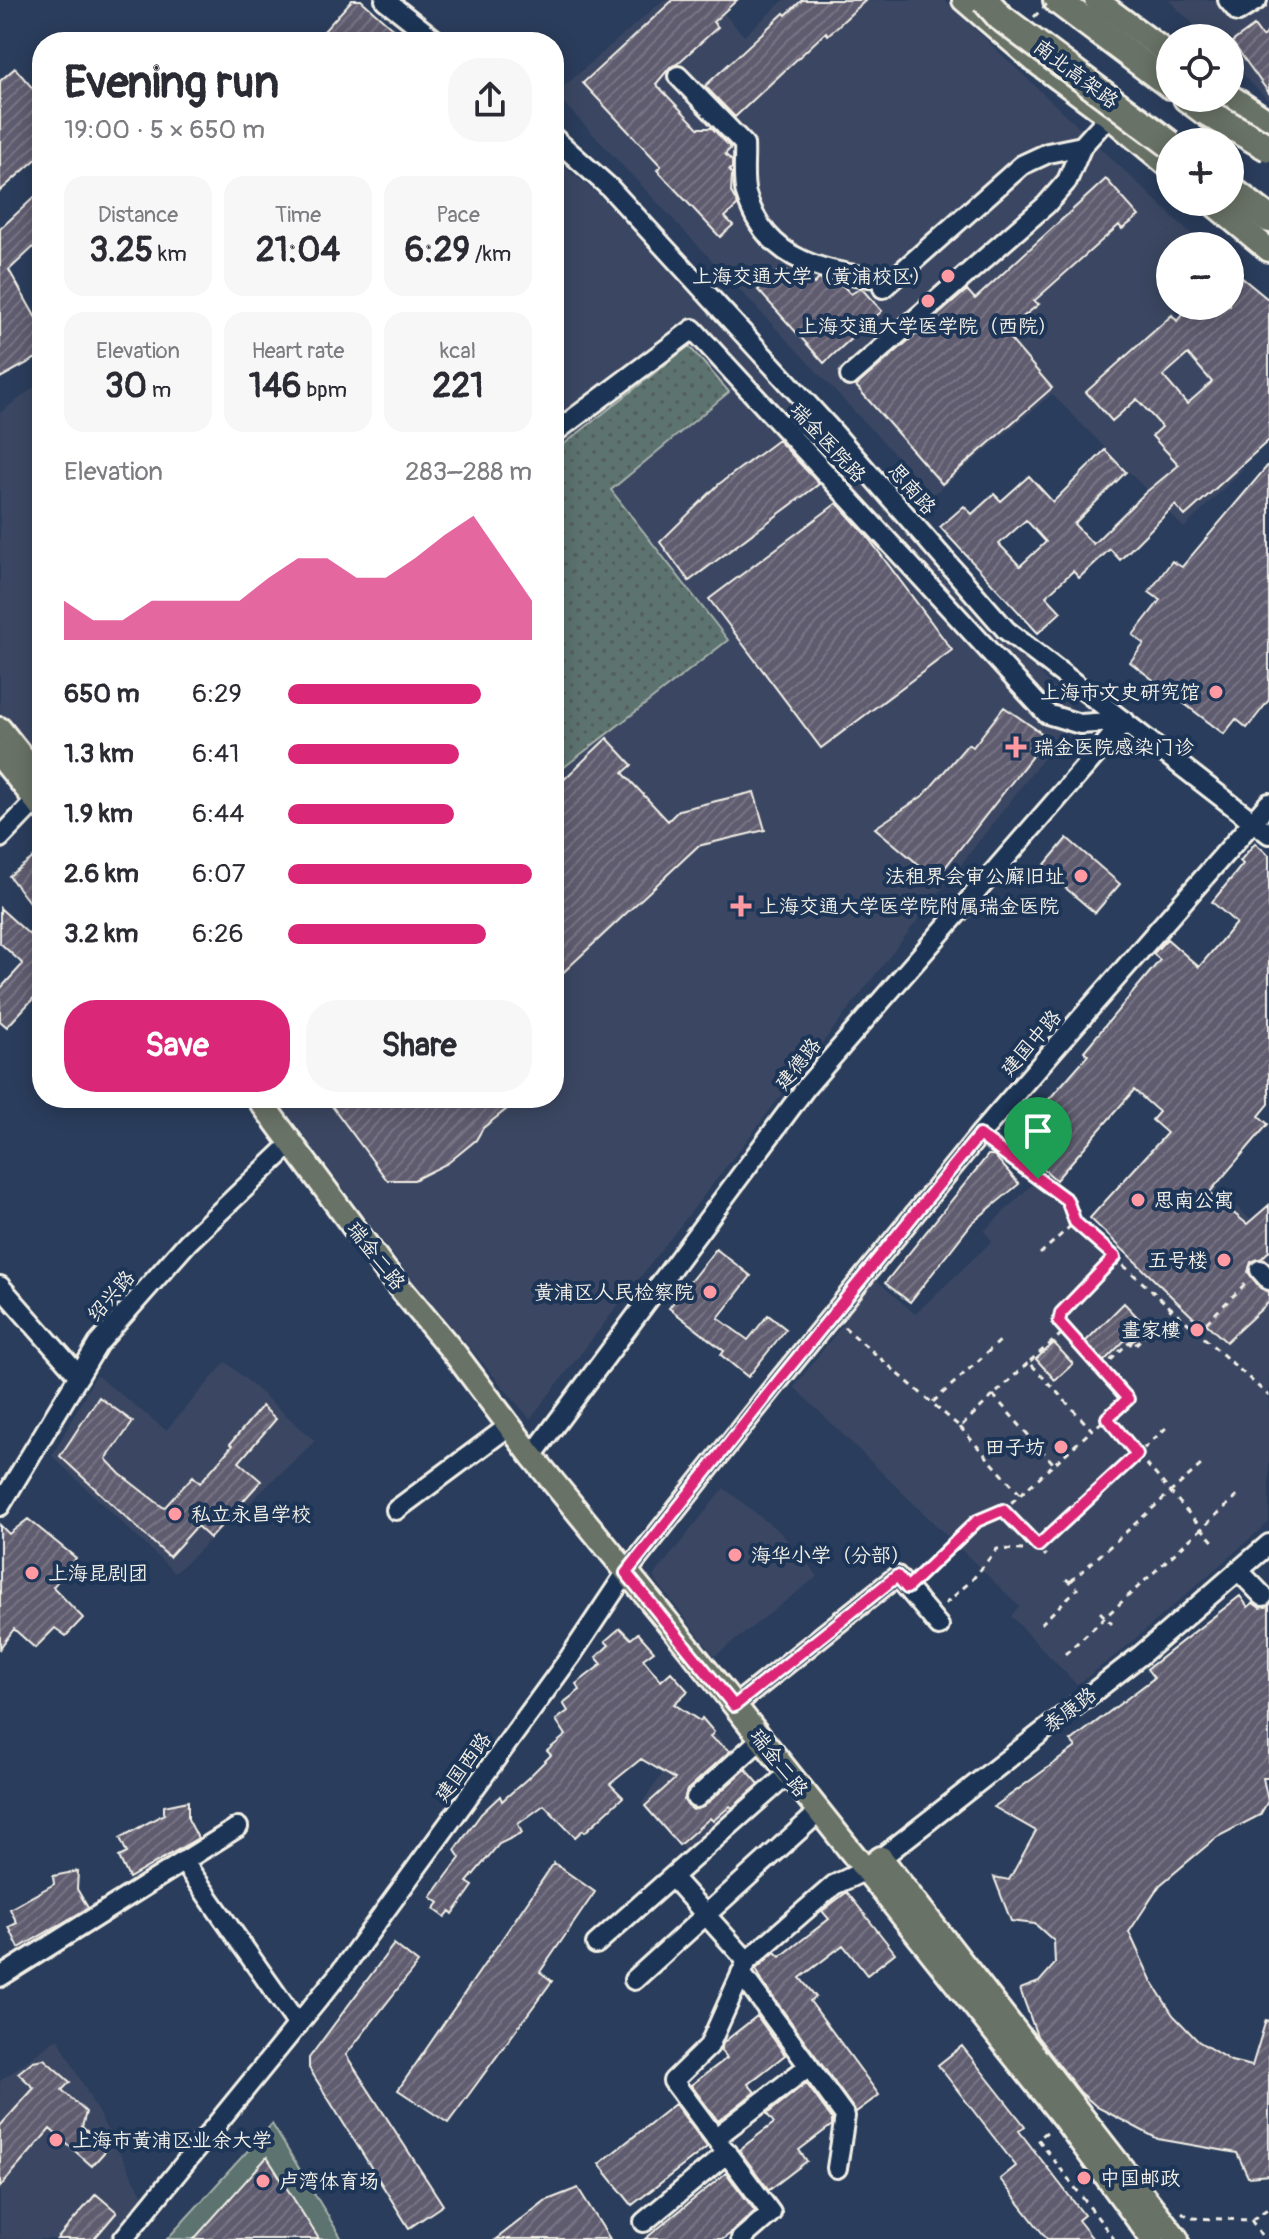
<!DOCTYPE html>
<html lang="en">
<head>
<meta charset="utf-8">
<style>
	body { margin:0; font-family:Pangolin,"LXGW WenKai TC",sans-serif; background:#f7f7f7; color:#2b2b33; height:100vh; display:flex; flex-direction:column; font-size:30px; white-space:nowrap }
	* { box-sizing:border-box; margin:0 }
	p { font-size:26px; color:#7c7c81 }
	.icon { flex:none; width:44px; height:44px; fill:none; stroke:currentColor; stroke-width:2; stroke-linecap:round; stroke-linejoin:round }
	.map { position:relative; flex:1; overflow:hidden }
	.details { position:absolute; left:32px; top:32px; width:532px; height:1076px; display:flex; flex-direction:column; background:#fff; border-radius:32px; box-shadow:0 4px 20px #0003 }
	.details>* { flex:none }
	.controls { position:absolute; left:1156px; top:24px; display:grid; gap:16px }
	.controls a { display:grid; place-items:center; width:88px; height:88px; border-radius:50%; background:#fff; box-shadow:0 4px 20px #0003; font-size:40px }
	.pin { position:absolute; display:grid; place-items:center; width:68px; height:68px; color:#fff; margin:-82px -34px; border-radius:50% 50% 50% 0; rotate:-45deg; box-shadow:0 0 8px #0007 }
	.pin .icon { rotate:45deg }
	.round { display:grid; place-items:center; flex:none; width:84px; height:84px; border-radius:32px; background:#f7f7f7 }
	.summary { display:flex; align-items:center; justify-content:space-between; height:136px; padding:0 32px }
	h1 { font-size:44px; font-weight:700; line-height:60px }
	.stats { display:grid; grid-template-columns:repeat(3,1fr); gap:12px; height:136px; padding:8px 32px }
	.stats div { display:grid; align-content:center; border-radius:20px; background:#f7f7f7; text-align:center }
	.stats b { font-size:34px; font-weight:700 }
	.stats small { font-size:22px; font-weight:400 }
	.stats p { font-size:22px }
	.chart { height:224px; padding:16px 32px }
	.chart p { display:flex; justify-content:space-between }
	.chart svg { width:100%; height:144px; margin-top:8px; fill:#db2777; opacity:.7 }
	.action { display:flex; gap:16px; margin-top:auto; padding:16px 32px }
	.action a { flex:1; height:92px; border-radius:32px; background:#db2777; color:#fff; font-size:32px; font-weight:700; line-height:92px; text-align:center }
	.action a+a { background:#f7f7f7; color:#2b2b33 }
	ul { padding:0 32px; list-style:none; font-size:26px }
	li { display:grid; grid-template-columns:128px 96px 1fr; align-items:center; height:60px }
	li i { height:20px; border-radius:10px; background:#db2777 }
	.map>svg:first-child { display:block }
	.built { fill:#3a4662 }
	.grass { fill:url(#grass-dots); stroke:#a8b2ac; stroke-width:2 }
	.pitch { fill:#5c736f; stroke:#a8b2ac; stroke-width:2 }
	.building { fill:url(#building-hatch); stroke:#f4f1e8; stroke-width:2; fill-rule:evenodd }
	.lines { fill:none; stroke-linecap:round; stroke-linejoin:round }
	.minor-casing { stroke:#f4f1e8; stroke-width:24 }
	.major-casing { stroke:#f4f1e8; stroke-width:28 }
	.highway-casing { stroke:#f4f1e8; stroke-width:32 }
	.path { stroke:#f4f1e8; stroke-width:3; stroke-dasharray:6 6; stroke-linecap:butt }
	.minor { stroke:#1d3557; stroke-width:18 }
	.major { stroke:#697266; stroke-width:22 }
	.highway { stroke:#697266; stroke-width:26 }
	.highway-bridge-casing { stroke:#f4f1e8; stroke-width:32; stroke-linecap:butt }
	.path-bridge { stroke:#f4f1e8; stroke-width:3; stroke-dasharray:6 6; stroke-linecap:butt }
	.highway-bridge { stroke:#697266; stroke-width:26 }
	.route-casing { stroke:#fff; stroke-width:16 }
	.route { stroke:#db2777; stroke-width:10 }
	.poi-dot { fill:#ff9aa2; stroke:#1d3557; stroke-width:3 }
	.labels { text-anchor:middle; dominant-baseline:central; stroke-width:8; stroke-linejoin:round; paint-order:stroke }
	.street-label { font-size:20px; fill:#f4f1e8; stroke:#1d3557 }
	.poi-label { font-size:20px; fill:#f4f1e8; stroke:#1d3557; text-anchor:start }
</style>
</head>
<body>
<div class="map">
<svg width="1269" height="2239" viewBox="0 0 1269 2239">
	<defs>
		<pattern id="grass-dots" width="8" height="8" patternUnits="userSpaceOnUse" patternTransform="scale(2)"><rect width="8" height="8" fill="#5c736f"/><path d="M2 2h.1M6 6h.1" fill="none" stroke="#525b58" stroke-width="1.8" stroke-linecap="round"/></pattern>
		<pattern id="building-hatch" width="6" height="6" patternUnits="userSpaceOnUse" patternTransform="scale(2)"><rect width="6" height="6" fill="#605c70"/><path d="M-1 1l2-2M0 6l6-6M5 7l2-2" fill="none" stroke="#777484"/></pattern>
	</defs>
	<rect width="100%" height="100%" fill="#2a3d5c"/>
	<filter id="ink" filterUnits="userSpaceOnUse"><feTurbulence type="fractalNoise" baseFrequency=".0125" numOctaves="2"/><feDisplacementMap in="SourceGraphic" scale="16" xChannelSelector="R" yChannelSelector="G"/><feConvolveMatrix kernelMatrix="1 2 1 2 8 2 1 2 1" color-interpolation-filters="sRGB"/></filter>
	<g filter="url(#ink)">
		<path class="built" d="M663 0H712L744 36 784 0H944L1204 246H1170V306H1178L1174 312 1261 400 1216 442 1243 469 1184 528 1052 394 933 495 555 94Z
			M1169 0H1269V101L1230 62V38H1207Z
			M554 158 601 197 1078 714 530 1419 405 1271 276 1098H554Z
			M42 381V781L0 724V413Z
			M1204 1176 1269 1237V1522L1126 1647 1077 1685 1011 1616 1019 1606 794 1387 843 1324 873 1277 915 1314 992 1241 984 1231 1038 1179 1067 1200 1075 1222 1122 1263Z
			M226 1362 315 1441 175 1573 52 1456 96 1375 166 1430Z
			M724 1488 781 1533 818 1576 715 1656 653 1577Z
			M702 1718 764 1790 689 1856 642 1803Z
			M58 2038 144 2198 110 2239H0V2081Z"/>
		<path class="grass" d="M689 346 729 392 611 490 728 640 554 775V452Z"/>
		<path class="pitch" d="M272 2124 342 2239H167Z"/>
		<path class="building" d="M352 0H361L408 42H314Z
			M673 0H737L713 22 718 27 677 64 670 67 656 84 698 128H712L731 148 725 154 732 161V168L729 170 732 174 731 192 738 205 725 217 733 225 720 237 657 170 661 166 583 83Z
			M802 0H866L828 35 826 32 735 117 705 86 784 13 786 15Z
			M1254 26 1262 37 1269 31V93L1232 42Z
			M15 68 42 99V154L0 191V81Z
			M1106 179 1139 216 1122 229 1119 225 1034 301 1039 304 1004 332 1052 388 942 484 856 386 967 290 975 299Z
			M42 190V239L9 270 36 318 42 315V355L0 378V229Z
			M783 267 795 280 802 273 814 284 819 279 824 281 832 289 838 284 842 285 851 294 861 288 882 311 824 363 758 290Z
			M1230 268 1269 300V440L1185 516 1175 505 1120 560 1110 549 1079 578 1073 571 1046 596 1061 612 1038 633 940 527 964 506 972 514 994 494 1001 501 1029 476 1053 502 1105 450 1126 472 1074 524 1093 544 1145 493 1179 465 1152 436 1162 427 1137 399 1112 421 1086 392 1172 315 1177 321 1189 306H1230ZM1188 354 1212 382 1187 404 1163 376ZM1026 520 1046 542 1020 566 999 544Z
			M778 440 819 484 689 581 660 542 719 484Z
			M1269 464V700L1247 728 1236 719 1224 734 1130 662 1144 644 1133 635 1160 600 1149 592 1172 561 1182 567Z
			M837 503 866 535 952 650 821 748 709 599Z
			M1004 707 1047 737 936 879 875 828 924 795 968 744 973 747Z
			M607 738 632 765 623 773 668 821 679 810 754 792 765 830 698 846 554 981V789Z
			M1067 838 1120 884 1095 913 1042 868Z
			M1255 843 1269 855V1104L1259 1116 1268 1124 1209 1193 1247 1224 1269 1205V1251L1262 1258 1251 1262 1248 1272 1260 1288 1269 1292V1302L1226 1342 1200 1318 1197 1321 1090 1218 1167 1133 1152 1120 1159 1112 1134 1090 1056 1180 1012 1141 1088 1055 1084 1051 1160 960 1153 954 1167 939 1199 967 1236 923 1212 902 1243 864 1240 861Z
			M42 851V919L9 876Z
			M0 908 42 946V989L7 1027 0 1021V989L23 964 0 943Z
			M326 1098H521L483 1128 476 1140 448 1163 414 1180H387Z
			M988 1155H994L1019 1184 972 1223 910 1302 885 1283Z
			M716 1249 751 1276 718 1318 748 1340 768 1315 786 1329 748 1377 721 1355 724 1351 669 1308Z
			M1124 1303 1147 1327 1132 1342 1128 1337 1102 1363 1083 1344Z
			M1054 1343 1073 1364 1055 1380 1036 1359Z
			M99 1397 133 1422 106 1459 120 1474 164 1508 193 1476 200 1483 232 1446 230 1444 262 1406 276 1419 239 1462 261 1481 210 1538 197 1526 169 1557 60 1456Z
			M28 1519 76 1558 53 1587 83 1618 66 1636 55 1628 35 1648 14 1629 0 1648V1525L9 1534Z
			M1240 1596 1248 1607 1253 1603 1260 1608 1269 1606V1778H1263L1268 1801 1260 1815 1217 1837 1160 1885 1129 1932 1152 1982 1173 2015 1198 2041 1231 2061 1252 2066 1266 2020 1269 2021V2175L1248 2177 1237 2153 1158 2139 1097 2107 1080 2092 1037 2036 1020 1989 1039 1982 1055 1964 1054 1941 1035 1924 1011 1921 994 1877 1009 1880 1036 1831 994 1807 1076 1747 1071 1741 1154 1678 1147 1669Z
			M620 1628 631 1639 638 1633 654 1651 643 1659 661 1681 671 1672 688 1691 674 1704 700 1721 702 1718 714 1732 710 1737 730 1751 687 1790 684 1800 687 1805 693 1810 703 1807 746 1769 759 1784 732 1808 730 1806 713 1821 710 1818 679 1845 645 1806 675 1779 641 1759 610 1784 623 1797 585 1832 583 1830 575 1837 544 1805 518 1824 522 1833 499 1844 467 1882 473 1886 453 1914 450 1911 445 1917 434 1909 439 1903 431 1897 460 1858 455 1850 481 1814 500 1796 502 1801 529 1777 551 1755 547 1751 566 1735 556 1720 568 1711 563 1703 580 1690 576 1684 602 1664 596 1657 609 1645 605 1641Z
			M188 1801V1819L198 1838 129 1878 119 1857 127 1853 120 1838 164 1814V1806Z
			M554 1863 595 1892 540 1972 552 1981 448 2123 398 2090Z
			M78 1871 77 1889 88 1908 19 1948 9 1927 17 1923 10 1909 54 1884 53 1876Z
			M847 1892 895 1953 867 1975 843 1945 800 1978 816 1997 810 2001 879 2095 856 2112 763 1983 756 1969 775 1952 780 1957 829 1919 822 1911Z
			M394 1944 418 1963 346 2055 443 2205 409 2228 309 2068V2058Z
			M757 2016 785 2055 748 2084 755 2092 718 2121 691 2085 727 2058 720 2050 724 2042Z
			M962 2046 1025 2126 1019 2131 1084 2215 1078 2220 1093 2239H1047L1000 2179 1016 2166 938 2065Z
			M44 2059 70 2082 62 2090 86 2112 82 2127 107 2149 92 2166 50 2129 0 2187V2126L34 2088 18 2073 33 2061Z
			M806 2083 832 2119V2125L799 2150 807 2161 769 2190 739 2150 774 2123 767 2114Z
			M675 2104 707 2147 632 2205 599 2164Z
			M267 2157 319 2239H194Z
			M726 2173 755 2211 731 2233 723 2239H645Z
			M578 2188 610 2239H496L545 2201Z
			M96 2194 117 2212 94 2239H57Z"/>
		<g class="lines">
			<defs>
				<path id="minor" d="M385 0 438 42
					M1228 0 1238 12 1257 0
					M678 76 744 144C745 160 742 179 746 194 767 265 828 272 892 280
					M554 138 610 188 826 424 1006 630 1269 834
					M883 288 1022 165 1048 153 1082 146
					M850 376 1046 205 1067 181 1082 146 1109 116
					M554 433 693 329 1047 714 1080 724 1125 721
					M0 838 42 794
					M1260 1270 1269 1280
					M0 1286 79 1376
					M532 1456 807 1086 1125 721
					M0 1506 98 1344 188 1242 291 1144
					M396 1510 509 1426
					M1238 1570 1263 1596
					M734 1706 897 1576 939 1626
					M696 1798 761 1739
					M881 1858 1141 1655 1269 1544
					M183 1861 298 2025
					M672 1877 747 1961
					M596 1944 788 1774
					M741 1973 845 2116 837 2168
					M0 1977 238 1827
					M634 1980 819 1812
					M715 2138 809 2066
					M644 2222 727 2153
					M123 2239 339 1974 570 1657 626 1573 780 1379 979 1135 1269 803
					M741 2239 771 2213 673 2081 709 2046 747 1961 834 1885 866 1870"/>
				<path id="major" d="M964 0 1036 62 1109 116 1170 167
					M1096 0 1170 55
					M1230 96 1269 122
					M1211 202 1269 250
					M0 729 42 782
					M0 756 42 808
					M258 1098 386 1271 456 1355 532 1456 689 1648 1065 2120 1152 2239
					M866 1870 881 1858 1177 2239"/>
				<path id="highway" d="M1057 0 1170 85
					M1187 98 1223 125
					M1230 189 1269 219"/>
			</defs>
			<use href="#minor" class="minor-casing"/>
			<use href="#major" class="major-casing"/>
			<use href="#highway" class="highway-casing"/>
			<path class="path" d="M993 1146 1067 1200 1075 1222 1269 1396
				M1040 1254 1075 1222
				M844 1327 960 1427 1029 1362 1092 1430 1107 1418 1216 1545
				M1066 1330 1059 1322 1061 1313 1115 1257
				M1198 1331 1246 1283
				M1030 1361 1066 1330 1128 1399 1107 1418
				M1102 1369 1129 1342 1133 1347 1172 1308
				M993 1395 1054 1464
				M933 1402 1001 1340
				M960 1427 1020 1494
				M1003 1510 1046 1556
				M1038 1546 1168 1426
				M919 1577 977 1521 1003 1510 1092 1430
				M1066 1579 1076 1587
				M1071 1581 1201 1465
				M945 1604 972 1580 997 1549 1025 1550 1035 1543
				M1100 1612 1112 1624
				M1041 1624 1078 1588
				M1065 1654 1237 1496
				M1047 2132 1038 2139 1114 2239
				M1182 2212 1190 2218 1251 2220 1269 2208
				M1251 2220 1264 2239"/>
			<use href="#minor" class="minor"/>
			<use href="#major" class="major"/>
			<use href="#highway" class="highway"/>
			<defs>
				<path id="highway-bridge" d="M985 0 1000 17 1170 144
					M1205 111 1269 148"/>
			</defs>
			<use href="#highway-bridge" class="highway-bridge-casing"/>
			<path class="path-bridge" d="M1034 17 1051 0"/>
			<use href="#highway-bridge" class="highway-bridge"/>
		</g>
	</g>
	<g class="lines" filter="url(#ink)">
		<defs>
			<path id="route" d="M979 1135 1067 1200 1075 1222 1115 1257 1061 1313 1059 1322 1128 1399 1107 1418 1137 1454 1038 1546 1003 1510 977 1521 907 1588 897 1576 734 1706 626 1573 780 1379Z"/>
		</defs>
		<use href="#route" class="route-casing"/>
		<use href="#route" class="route"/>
	</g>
	<g class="poi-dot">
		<circle cx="948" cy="276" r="8"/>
		<circle cx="928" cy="301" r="8"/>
		<circle cx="1216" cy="692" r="8"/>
		<path d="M1012 735h8v8h8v8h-8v8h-8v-8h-8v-8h8z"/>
		<circle cx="1081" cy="876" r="8"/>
		<path d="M737 894h8v8h8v8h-8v8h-8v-8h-8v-8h8z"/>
		<circle cx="1138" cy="1200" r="8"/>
		<circle cx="1224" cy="1260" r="8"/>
		<circle cx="710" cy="1292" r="8"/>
		<circle cx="1197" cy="1330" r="8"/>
		<circle cx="1061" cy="1447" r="8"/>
		<circle cx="175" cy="1514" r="8"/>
		<circle cx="735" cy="1555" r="8"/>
		<circle cx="32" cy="1573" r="8"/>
		<circle cx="56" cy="2140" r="8"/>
		<circle cx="1084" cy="2178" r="8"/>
		<circle cx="263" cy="2181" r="8"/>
	</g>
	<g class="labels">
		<g class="street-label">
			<text transform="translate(1076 74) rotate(37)">南北高架路</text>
			<text transform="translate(828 443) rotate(47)">瑞金医院路</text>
			<text transform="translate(912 489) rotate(49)">思南路</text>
			<text transform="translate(1031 1043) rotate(-49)">建国中路</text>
			<text transform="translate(798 1064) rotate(-51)">建德路</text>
			<text transform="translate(376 1256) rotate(52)">瑞金二路</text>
			<text transform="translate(111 1296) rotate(-49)">绍兴路</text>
			<text transform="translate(1070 1710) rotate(-38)">泰康路</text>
			<text transform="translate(779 1763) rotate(52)">瑞金二路</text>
			<text transform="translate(463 1767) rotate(-54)">建国西路</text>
		</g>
		<g class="poi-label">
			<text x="932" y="276" text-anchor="end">上海交通大学（黄浦校区）</text>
			<text x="928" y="326" text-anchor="middle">上海交通大学医学院（西院）</text>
			<text x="1200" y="692" text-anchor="end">上海市文史研究馆</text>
			<text x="1034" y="747">瑞金医院感染门诊</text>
			<text x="1065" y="876" text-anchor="end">法租界会审公廨旧址</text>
			<text x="759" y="906">上海交通大学医学院附属瑞金医院</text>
			<text x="1154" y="1200">思南公寓</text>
			<text x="1208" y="1260" text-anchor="end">五号楼</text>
			<text x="694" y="1292" text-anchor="end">黄浦区人民检察院</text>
			<text x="1181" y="1330" text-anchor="end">畫家樓</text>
			<text x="1045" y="1447" text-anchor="end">田子坊</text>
			<text x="191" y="1514">私立永昌学校</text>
			<text x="751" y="1555">海华小学（分部）</text>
			<text x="48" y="1573">上海昆剧团</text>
			<text x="72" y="2140">上海市黄浦区业余大学</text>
			<text x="1100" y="2178">中国邮政</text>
			<text x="279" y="2181">卢湾体育场</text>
		</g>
	</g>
</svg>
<div class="controls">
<a><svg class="icon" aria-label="locate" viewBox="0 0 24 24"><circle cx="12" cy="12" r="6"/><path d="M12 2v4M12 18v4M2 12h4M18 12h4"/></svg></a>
<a>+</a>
<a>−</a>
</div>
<div class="pin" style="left:1038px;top:1179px;background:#1e9e55"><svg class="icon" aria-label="arrive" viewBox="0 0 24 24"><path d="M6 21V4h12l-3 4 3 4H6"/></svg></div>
<section class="details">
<div class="summary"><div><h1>Evening run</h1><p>19:00 · 5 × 650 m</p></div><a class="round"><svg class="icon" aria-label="share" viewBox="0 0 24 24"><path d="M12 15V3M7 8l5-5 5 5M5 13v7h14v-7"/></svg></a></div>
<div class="stats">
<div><p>Distance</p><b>3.25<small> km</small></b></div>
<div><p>Time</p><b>21:04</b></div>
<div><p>Pace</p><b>6:29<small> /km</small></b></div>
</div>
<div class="stats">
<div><p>Elevation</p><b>30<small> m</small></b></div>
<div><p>Heart rate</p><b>146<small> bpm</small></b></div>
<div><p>kcal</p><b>221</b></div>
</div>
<div class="chart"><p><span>Elevation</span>283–288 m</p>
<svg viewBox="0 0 160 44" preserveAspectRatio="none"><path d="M0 44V32L10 38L20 38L30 32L40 32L50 32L60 32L70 25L80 19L90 19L100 25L110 25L120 19L130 12L140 6L150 19L160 32V44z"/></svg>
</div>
<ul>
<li><b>650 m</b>6:29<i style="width:79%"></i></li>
<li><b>1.3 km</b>6:41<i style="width:70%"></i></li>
<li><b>1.9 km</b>6:44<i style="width:68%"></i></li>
<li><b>2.6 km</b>6:07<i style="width:100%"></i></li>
<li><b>3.2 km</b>6:26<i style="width:81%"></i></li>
</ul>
<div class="action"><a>Save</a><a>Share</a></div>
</section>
</div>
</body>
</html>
